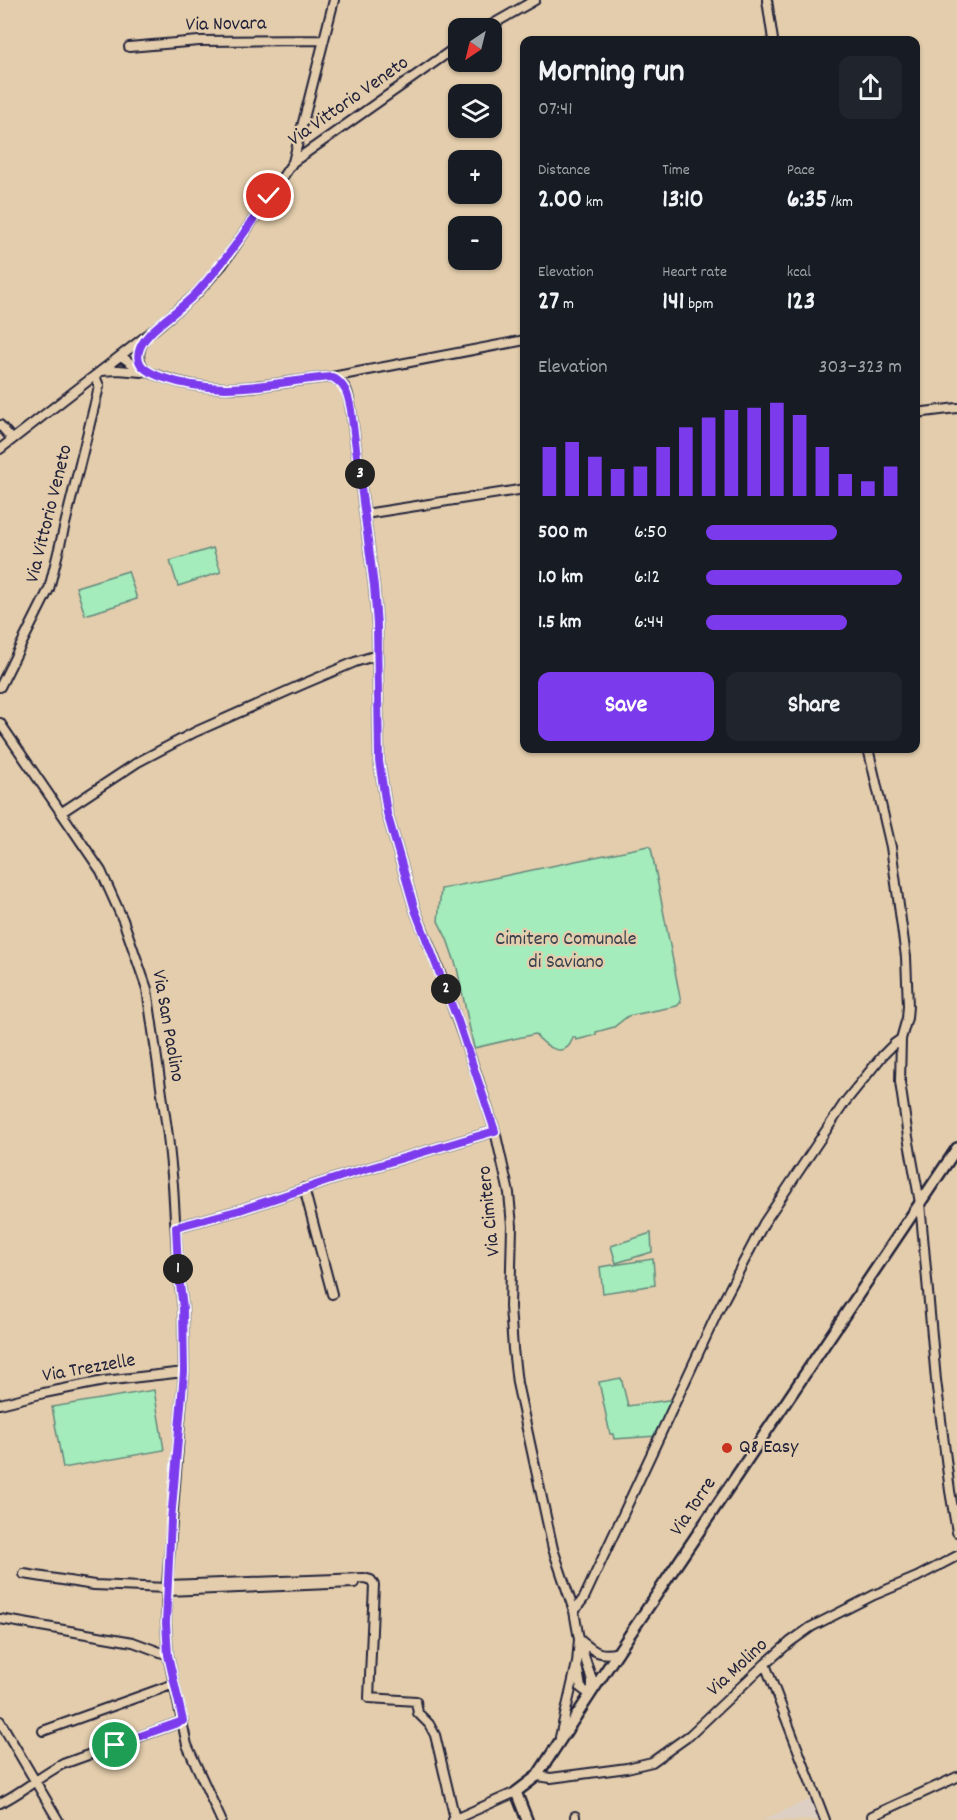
<!DOCTYPE html>
<html lang="en">
<head>
<meta charset="utf-8">
<style>
	body { margin:0; font-family:Dekko,sans-serif; background:#20242c; color:#f1f3f6; height:100vh; display:flex; flex-direction:column; font-size:22px; white-space:nowrap }
	* { box-sizing:border-box; margin:0 }
	p { font-size:20px; color:#9ea1a6 }
	.icon { flex:none; width:33px; height:33px; fill:none; stroke:currentColor; stroke-width:2; stroke-linecap:round; stroke-linejoin:round }
	.map { position:relative; flex:1; overflow:hidden }
	.details { position:absolute; left:520px; top:36px; width:400px; height:717px; display:flex; flex-direction:column; background:#171b24; border-radius:12px; box-shadow:0 2px 4px #0004 }
	.details>* { flex:none }
	.needle { width:39px; rotate:215deg }
	.tools { position:absolute; left:448px; top:18px; display:grid; gap:12px }
	.tools a { display:grid; place-items:center; width:54px; height:54px; border-radius:12px; background:#171b24; box-shadow:0 2px 4px #0004; font-size:30px }
	.pin { position:absolute; display:grid; place-items:center; width:51px; height:51px; color:#fff; margin:-26px; border:3px solid #fff; border-radius:50%; box-shadow:0 2px 6px #0007 }
	.km { position:absolute; width:30px; height:30px; margin:-15px; border-radius:50%; background:#222; color:#fff; font-size:16px; line-height:30px; text-align:center }
	.round { display:grid; place-items:center; flex:none; width:63px; height:63px; border-radius:12px; background:#20242c }
	.summary { display:flex; align-items:center; justify-content:space-between; height:102px; padding:0 18px }
	h1 { font-size:33px; font-weight:700; line-height:45px }
	.stats { display:grid; grid-template-columns:repeat(3,1fr); gap:9px; height:102px; padding:6px 18px }
	.stats div { display:grid; align-content:center }
	.stats b { font-size:26px; font-weight:700 }
	.stats small { font-size:16px; font-weight:400 }
	.stats p { font-size:16px }
	.chart { height:168px; padding:12px 18px }
	.chart p { display:flex; justify-content:space-between }
	.chart svg { width:100%; height:108px; margin-top:6px; stroke:#7c3aed; stroke-width:6 }
	.button { display:flex; gap:12px; margin-top:auto; padding:12px 18px }
	.button a { flex:1; height:69px; border-radius:12px; background:#7c3aed; color:#fff; font-size:24px; font-weight:700; line-height:69px; text-align:center }
	.button a+a { background:#20242c; color:#f1f3f6 }
	ul { padding:0 18px; list-style:none; font-size:20px }
	li { display:grid; grid-template-columns:96px 72px 1fr; align-items:center; height:45px }
	li i { height:15px; border-radius:8px; background:#7c3aed }
	.map>svg:first-child { display:block }
	.built { fill:#ddcfc4 }
	.green { fill:#a4ecbb; stroke:#63877b; stroke-width:1.5 }
	.lines { fill:none; stroke-linecap:round; stroke-linejoin:round }
	.minor-casing { stroke:#22223b; stroke-width:12 }
	.major-casing { stroke:#22223b; stroke-width:14 }
	.minor { stroke:#e3cdac; stroke-width:8 }
	.major { stroke:#e3cdac; stroke-width:9 }
	.route-casing { stroke:#fff; stroke-width:12 }
	.route { stroke:#7c3aed; stroke-width:8 }
	.poi-dot { fill:#c8321e; stroke:#e3cdac; stroke-width:2 }
	.labels { text-anchor:middle; dominant-baseline:central; stroke-width:4.5; stroke-linejoin:round; paint-order:stroke }
	.street-label { font-size:20px; fill:#22223b; stroke:#e3cdac }
	.park-label { font-size:20px; fill:#36404e; stroke:#e3cdac }
	.poi-label { font-size:20px; fill:#22223b; stroke:#e3cdac; text-anchor:start }
</style>
</head>
<body>
<div class="map">
<svg width="957" height="1820" viewBox="0 0 957 1820">
	<rect width="100%" height="100%" fill="#e3cdac"/>
	<filter id="ink" filterUnits="userSpaceOnUse"><feTurbulence type="fractalNoise" baseFrequency=".0167" numOctaves="2"/><feDisplacementMap in="SourceGraphic" scale="12" xChannelSelector="R" yChannelSelector="G"/><feConvolveMatrix kernelMatrix="1 2 1 2 8 2 1 2 1" color-interpolation-filters="sRGB"/></filter>
	<g filter="url(#ink)">
		<path class="built" d="M813 1798 822 1820H762Z"/>
		<path class="green" d="M213 548 221 572 178 586 170 561Z
			M128 571 137 599 85 615 76 587Z
			M648 846 651 848 681 1002 677 1006 628 1016 614 1027 596 1032V1035L576 1040 575 1037H573C566 1061 546 1047 535 1034L474 1048 457 968 447 939 438 921 441 889Z
			M651 1233 652 1252 616 1263 611 1246Z
			M653 1259 655 1285 603 1293 600 1267Z
			M621 1378 628 1406 675 1399 657 1436 614 1439 613 1434H610L599 1382Z
			M154 1390 164 1450 63 1468 52 1407Z"/>
		<g class="lines">
			<defs>
				<path id="minor" d="M767 0 773 40
					M486 28 535 0
					M129 47 199 41 324 40
					M293 162 334 0
					M145 338C138 350 136 360 146 371
					M121 356C133 366 147 372 162 377 226 399 268 382 332 377 348 385 348 393 351 410L374 586 377 625 379 761 387 813 415 910 443 980 477 1076 495 1131 509 1193 512 1226 510 1307 513 1349 517 1383 553 1549 574 1611 579 1639 577 1663 560 1737
					M101 371 118 370 142 372
					M332 377 525 340
					M916 413 957 408
					M0 425 12 439
					M0 449 155 329 196 294 222 265 293 162 459 45
					M365 514 525 489
					M0 687 49 589 98 391 99 386 95 376
					M0 723 101 871 123 920 147 989 168 1136 173 1185 178 1270 183 1308 184 1372 167 1585 166 1623 168 1655 187 1745 221 1820
					M868 748 891 847 906 957 908 1006 907 1018 901 1039 900 1082 908 1137 920 1203 936 1380 950 1491 957 1532
					M62 812 138 762 195 732 301 685 355 662 377 655
					M304 1188 332 1294
					M176 1227 240 1210 349 1174 495 1131
					M0 1404 44 1393 104 1381 184 1372
					M24 1574 94 1585 167 1588
					M167 1585 364 1578 371 1580 374 1585 369 1698 416 1701 418 1713 429 1724 435 1735 455 1819
					M167 1591 354 1583
					M574 1611 584 1598 718 1311 764 1223 845 1102 883 1055 894 1044 901 1039
					M0 1619 133 1642 168 1655
					M580 1640C594 1651 599 1657 618 1652
					M765 1664 825 1820
					M578 1670 581 1688 585 1691 592 1692V1680L580 1643
					M0 1721 58 1820
					M43 1731 174 1684
					M537 1776 551 1778 627 1768 652 1762 690 1735 765 1664 790 1642 811 1627 874 1595 917 1577 957 1556
					M0 1803C23 1792 41 1775 63 1764L183 1721
					M872 1816 957 1777
					M453 1820 516 1792
					M575 1820V1816"/>
				<path id="major" d="M527 1820 516 1792 537 1776 618 1652 957 1148"/>
			</defs>
			<use href="#minor" class="minor-casing"/>
			<use href="#major" class="major-casing"/>
			<use href="#minor" class="minor"/>
			<use href="#major" class="major"/>
		</g>
	</g>
	<g class="lines" filter="url(#ink)">
		<defs>
			<path id="route" d="M115 1745 183 1721 168 1655 166 1623 171 1520 184 1372 183 1308 178 1269 176 1227 240 1210 349 1174 495 1131 458 1021 415 910 387 813 379 761 377 625 374 586 351 410C348 394 346 385 332 377 267 382 226 399 161 377 148 372 133 365 140 348 148 328 183 309 198 291 225 262 247 229 269 196"/>
		</defs>
		<use href="#route" class="route-casing"/>
		<use href="#route" class="route"/>
	</g>
	<circle class="poi-dot" cx="727" cy="1448" r="6"/>
	<g class="labels">
		<g class="street-label">
			<text transform="translate(226 25) rotate(-1)">Via Novara</text>
			<text transform="translate(349 102) rotate(-35)">Via Vittorio Veneto</text>
			<text transform="translate(50 514) rotate(-76)">Via Vittorio Veneto</text>
			<text transform="translate(167 1026) rotate(80)">Via San Paolino</text>
			<text transform="translate(490 1211) rotate(-96)">Via Cimitero</text>
			<text transform="translate(89 1369) rotate(-10)">Via Trezzelle</text>
			<text transform="translate(694 1507) rotate(-56)">Via Torre</text>
			<text transform="translate(738 1668) rotate(-43)">Via Molino</text>
		</g>
		<g class="park-label">
			<text x="566" y="940">Cimitero Comunale<tspan x="566" dy="23">di Saviano</tspan></text>
		</g>
		<g class="poi-label">
			<text x="739" y="1448">Q8 Easy</text>
		</g>
	</g>
</svg>
<div class="tools">
<a><svg class="needle" viewBox="-14 -14 28 28"><path d="M0-13l5 13h-10z" fill="#e53935"/><path d="M0 13l5-13h-10z" fill="#9ea1a6"/></svg></a>
<a><svg class="icon" aria-label="layers" viewBox="0 0 24 24"><path d="M12 4l9 5-9 5-9-5zM3 14l9 5 9-5"/></svg></a>
<a>+</a>
<a>−</a>
</div>
<div class="pin" style="left:115px;top:1745px;background:#1e9e55"><svg class="icon" aria-label="arrive" viewBox="0 0 24 24"><path d="M6 21V4h12l-3 4 3 4H6"/></svg></div>
<div class="pin" style="left:269px;top:196px;background:#d93025"><svg class="icon" aria-label="check" viewBox="0 0 24 24"><path d="M5 12l5 5 9-10"/></svg></div>
<b class="km" style="left:178px;top:1269px">1</b>
<b class="km" style="left:446px;top:989px">2</b>
<b class="km" style="left:360px;top:474px">3</b>
<section class="details">
<div class="summary"><div><h1>Morning run</h1><p>07:41</p></div><a class="round"><svg class="icon" aria-label="share" viewBox="0 0 24 24"><path d="M12 15V3M7 8l5-5 5 5M5 13v7h14v-7"/></svg></a></div>
<div class="stats">
<div><p>Distance</p><b>2.00<small> km</small></b></div>
<div><p>Time</p><b>13:10</b></div>
<div><p>Pace</p><b>6:35<small> /km</small></b></div>
</div>
<div class="stats">
<div><p>Elevation</p><b>27<small> m</small></b></div>
<div><p>Heart rate</p><b>141<small> bpm</small></b></div>
<div><p>kcal</p><b>123</b></div>
</div>
<div class="chart"><p><span>Elevation</span>303–323 m</p>
<svg viewBox="0 0 160 44" preserveAspectRatio="none"><path d="M5 44V24M15 44V22M25 44V28M35 44V33M45 44V32M55 44V24M65 44V16M75 44V12M85 44V9M95 44V8M105 44V6M115 44V11M125 44V24M135 44V35M145 44V38M155 44V32"/></svg>
</div>
<ul>
<li><b>500 m</b>6:50<i style="width:67%"></i></li>
<li><b>1.0 km</b>6:12<i style="width:100%"></i></li>
<li><b>1.5 km</b>6:44<i style="width:72%"></i></li>
</ul>
<div class="button"><a>Save</a><a>Share</a></div>
</section>
</div>
</body>
</html>
